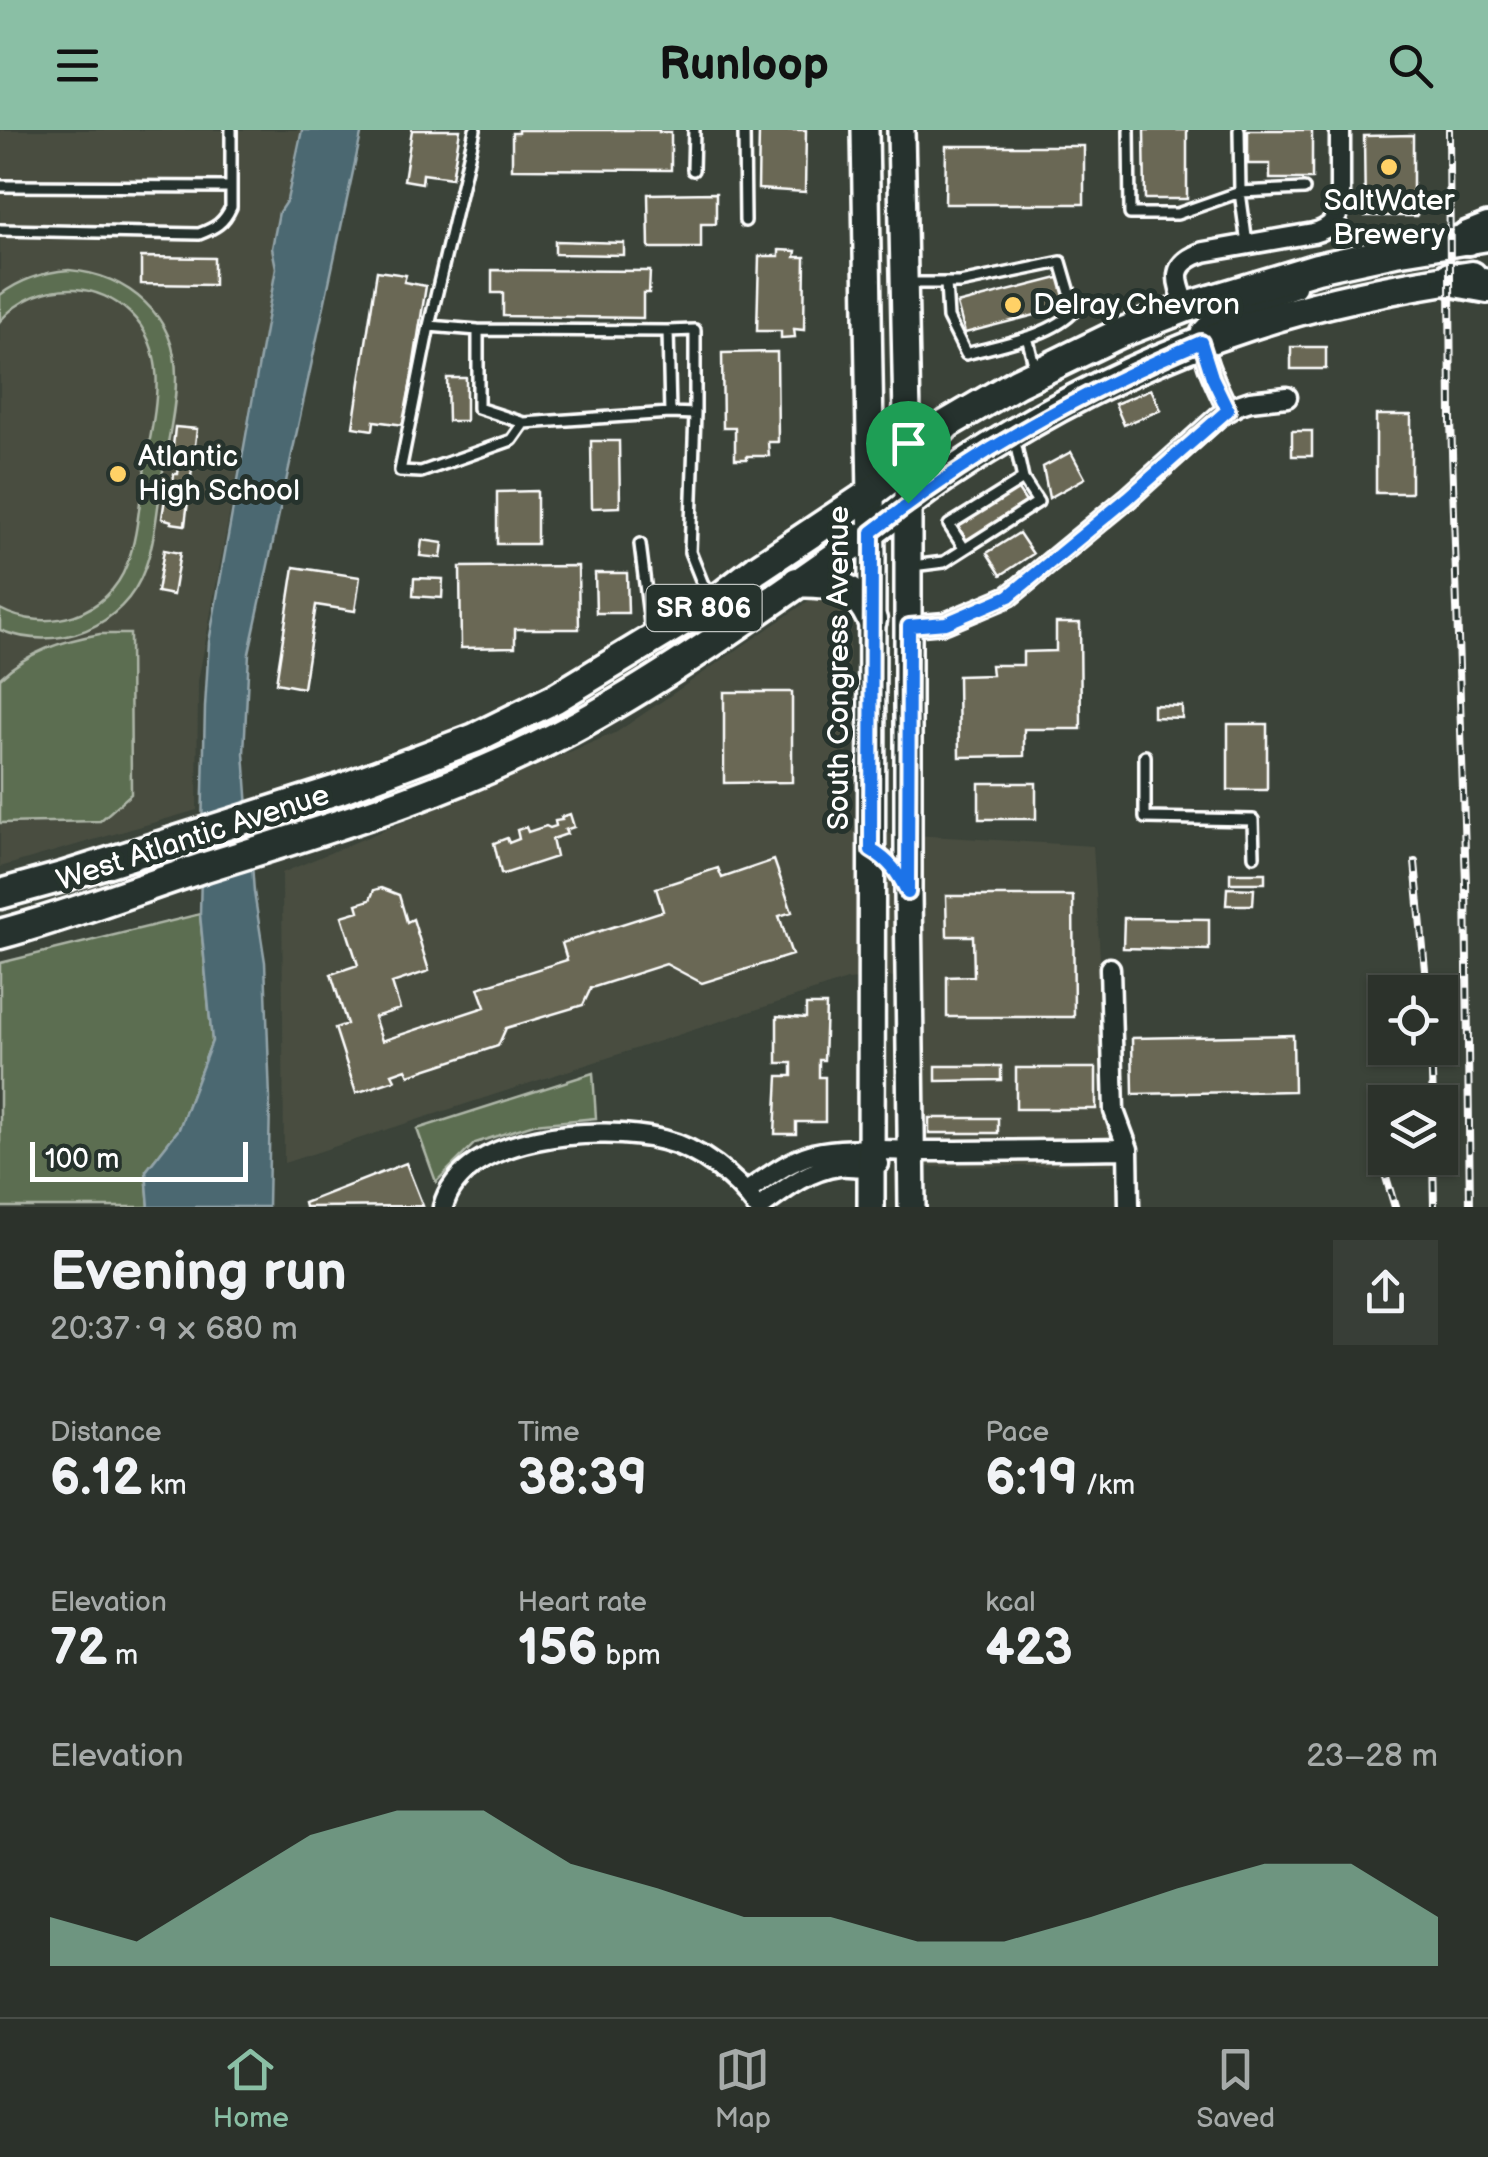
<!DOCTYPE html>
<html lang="en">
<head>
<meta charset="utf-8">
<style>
	body { margin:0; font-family:"Balsamiq Sans",sans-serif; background:#383e37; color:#f1f3f6; height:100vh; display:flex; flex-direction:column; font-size:38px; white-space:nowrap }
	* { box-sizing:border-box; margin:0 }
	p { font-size:32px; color:#a6aaa9 }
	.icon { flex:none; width:55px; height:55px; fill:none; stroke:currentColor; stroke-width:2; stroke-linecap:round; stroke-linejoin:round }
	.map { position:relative; height:1077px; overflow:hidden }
	.drawer { display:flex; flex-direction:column; background:#2c322b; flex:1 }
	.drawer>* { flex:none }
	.tools { position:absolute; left:1368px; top:845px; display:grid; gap:20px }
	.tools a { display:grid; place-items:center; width:90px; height:90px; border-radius:0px; background:#2c322b; box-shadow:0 2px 8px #0004,0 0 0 2px #484d47; font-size:50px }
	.scale { position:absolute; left:30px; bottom:25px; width:218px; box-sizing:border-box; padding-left:10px; border:5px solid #fff; border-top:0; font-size:28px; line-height:35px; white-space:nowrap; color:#fff; -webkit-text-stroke:8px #26332d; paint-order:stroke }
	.pin { position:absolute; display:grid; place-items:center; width:85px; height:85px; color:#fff; margin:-102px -42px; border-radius:50% 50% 50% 0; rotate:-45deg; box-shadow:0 0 10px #0007 }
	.pin .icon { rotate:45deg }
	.round { display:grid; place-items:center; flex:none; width:105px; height:105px; border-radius:0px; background:#383e37 }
	.summary { display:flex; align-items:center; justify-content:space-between; height:170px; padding:0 50px }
	h1 { font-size:55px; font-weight:600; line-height:75px }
	.metrics { display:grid; grid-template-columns:repeat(3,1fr); gap:15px; height:170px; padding:10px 50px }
	.metrics div { display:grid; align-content:center }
	.metrics b { font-size:50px; font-weight:600 }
	.metrics small { font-size:28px; font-weight:400 }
	.metrics p { font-size:28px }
	.chart { height:280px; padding:20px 50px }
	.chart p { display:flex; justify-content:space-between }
	.chart svg { width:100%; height:180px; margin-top:10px; fill:#8abfa5; opacity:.7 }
	header { display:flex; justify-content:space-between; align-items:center; height:130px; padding:0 50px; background:#8abfa5; color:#111; font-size:45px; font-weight:600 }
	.dock { display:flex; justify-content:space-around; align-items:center; height:140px; border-top:2px solid #484d47; background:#2c322b; font-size:28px; color:#a6aaa9 }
	.dock a { display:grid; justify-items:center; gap:5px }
	.dock .current { color:#8abfa5 }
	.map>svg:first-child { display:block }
	.built { fill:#494e41 }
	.green { fill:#5c6e51; stroke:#aeb6a8; stroke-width:2.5 }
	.water { fill:#4b6871; stroke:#93a4aa; stroke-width:2.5 }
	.building { fill:#6b6854; stroke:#fff; stroke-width:2.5 }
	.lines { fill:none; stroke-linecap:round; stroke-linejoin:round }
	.service-casing { stroke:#fff; stroke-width:16 }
	.minor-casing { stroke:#fff; stroke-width:25 }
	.secondary-casing { stroke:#fff; stroke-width:32 }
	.primary-casing { stroke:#fff; stroke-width:35 }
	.motorway-casing { stroke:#fff; stroke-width:40 }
	.service { stroke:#26332d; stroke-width:9 }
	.minor { stroke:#26332d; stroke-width:18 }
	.secondary { stroke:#26332d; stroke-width:25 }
	.primary { stroke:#26332d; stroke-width:28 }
	.motorway { stroke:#26332d; stroke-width:32 }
	.rail-casing { stroke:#fff; stroke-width:8 }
	.rail { stroke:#26332d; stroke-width:4; stroke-dasharray:11; stroke-linecap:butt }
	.route-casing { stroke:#fff; stroke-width:20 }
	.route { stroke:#1a73e8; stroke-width:12 }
	.poi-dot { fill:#ffd166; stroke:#26332d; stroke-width:4 }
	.labels { text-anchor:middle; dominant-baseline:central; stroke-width:10; stroke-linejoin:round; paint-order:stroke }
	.shield { fill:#26332d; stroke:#bec2c0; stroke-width:2.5 }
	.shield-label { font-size:28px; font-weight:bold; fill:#fff }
	.poi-label { font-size:30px; fill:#fff; stroke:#26332d; text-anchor:start }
	.street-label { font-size:30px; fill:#fff; stroke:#26332d }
</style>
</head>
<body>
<header><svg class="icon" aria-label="menu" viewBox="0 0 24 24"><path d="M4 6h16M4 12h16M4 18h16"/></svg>Runloop<svg class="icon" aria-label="search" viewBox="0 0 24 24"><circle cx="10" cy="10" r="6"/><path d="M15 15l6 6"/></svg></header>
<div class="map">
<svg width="1488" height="1077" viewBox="0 0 1488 1077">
	<rect width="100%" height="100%" fill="#3b4339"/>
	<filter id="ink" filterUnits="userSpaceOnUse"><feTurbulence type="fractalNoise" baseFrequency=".01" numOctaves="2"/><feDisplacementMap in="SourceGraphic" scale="20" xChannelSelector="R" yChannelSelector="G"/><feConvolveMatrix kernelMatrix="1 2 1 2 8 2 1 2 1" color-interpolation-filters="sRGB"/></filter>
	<g filter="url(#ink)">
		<path class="built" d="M0 0H302L287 70 279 82 272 118 276 137 198 551 197 680 0 737Z
			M814 467 836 472 850 493 846 701 1093 716 1113 1035 922 1037 919 845 847 850 284 1033 282 743 617 602Z"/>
		<path class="green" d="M69 140C128 145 177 185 176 249 176 279 168 310 163 340 158 372 156 408 145 438 124 498 57 523 0 500V479C47 504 108 486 127 434 138 406 139 373 144 343 152 290 174 226 130 183 115 169 95 160 75 159 46 158 19 169 0 191V165C21 149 43 142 69 140Z
			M100 504H130L131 664 100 691 0 693V548C29 521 62 511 100 504Z
			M200 784 212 911 179 999 146 1041 149 1077H0V833Z
			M593 943 596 988 534 994 475 1013 436 1052 417 999Z"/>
		<path class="water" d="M302 0H362L249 523 244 623 254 762 265 832 270 969 268 1077H149L146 1041 179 999 212 911 200 784 205 577 209 512 276 138 272 118 279 82 287 70Z"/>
		<path class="building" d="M412 0H460L452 48 423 44 422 53 404 50Z
			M518 0H659V2H671V40L512 39V3H518Z
			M759 0H806L805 62 758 59Z
			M1144 0H1187V69H1145Z
			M1248 0H1312V49H1270V34H1248Z
			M1413 5V68H1417V86H1365L1364 6Z
			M946 16H1084V74H945Z
			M716 63V94H701V118H649L648 64Z
			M555 111 624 113V125L555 124Z
			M779 120 796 121 795 127H805L804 200 794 199 795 207 781 208V201H757L759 126H779Z
			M141 127 214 128V155L141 154Z
			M492 140 650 141 649 163H643V188L503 186V163H492Z
			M377 141 406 145 404 152 426 156 404 295 374 291 373 300 353 297Z
			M1062 147 1070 176 965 203 957 174Z
			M1291 217H1326V239H1291Z
			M777 222 778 312H768L769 326H747V329H735V298H723L722 223Z
			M447 248H466V291H448Z
			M1151 259 1161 280 1124 295 1115 274Z
			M1376 285H1411V363H1376Z
			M175 297 197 299 185 395 171 393 172 391 162 388 167 355H173L174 344H178L180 327 172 326Z
			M1292 301H1312V326H1292Z
			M591 311H619L620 377 592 378Z
			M1071 322 1085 348 1049 368 1043 337Z
			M1016 357 1026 372 964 413 954 399Z
			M537 361V414H497V362Z
			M1019 403 1033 424 1001 445 987 423Z
			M422 410 443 413 441 428 420 426Z
			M164 420 180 423 173 465 157 462Z
			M578 436 579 499H515V517L461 518 460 437Z
			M294 437 360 447 355 481 316 475 303 558 276 553Z
			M595 443H627L628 483H596Z
			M414 448 443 449 442 468 413 466Z
			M1056 493H1080L1081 599H1024V626L959 627 958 546 992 545 991 535H1023V522L1056 521Z
			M724 562H792V652L724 653Z
			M1153 575 1182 576V588L1153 587Z
			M1228 594H1267V660H1228Z
			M979 653H1036V689H979Z
			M570 684 574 697 565 700 567 704 552 709 556 727 504 744 501 743 494 713 507 708 509 713 519 709 517 700 526 697 528 702 546 696 550 698 556 696 555 691 562 690 561 687Z
			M774 730 792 782 779 786 792 825 702 853 666 834 591 858 583 875 506 898 498 916 409 945 406 939 392 944 395 950 356 963 335 898 347 894 331 844 358 835 342 786 359 781 357 774 370 770 374 760 381 758 399 765 407 792 413 789 429 841 392 853 400 879 374 887 382 911 485 877 478 858 567 830 562 813 663 781 656 758 718 738 722 748Z
			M1230 743H1265V753H1230Z
			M1227 758 1254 759 1253 775H1226Z
			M946 766H1073L1074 887H947V847L974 846 973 806H947Z
			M1124 788 1209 789V820L1123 818Z
			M806 875H826L824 930H819V947H825V992H796V1004H775L778 946H792V933H777V886L806 888Z
			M1293 905 1294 961 1133 964 1132 908Z
			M936 936H1001V950L936 951Z
			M1016 938H1096V979H1016Z
			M929 988H998V1003H929Z
			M406 1033 423 1076 305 1077 304 1073Z"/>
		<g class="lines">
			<defs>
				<path id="service" d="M475 0 429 196 478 200 668 201 670 283 695 284 690 422 702 452 712 469
					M744 0 745 91
					M1129 0 1130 84H1177L1240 62 1304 59
					M1239 0 1240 62 1247 114
					M693 40 694 0
					M0 56 231 57
					M0 100 199 104C215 98 224 93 231 77V0
					M906 153H960L1061 132 1075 180C1053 206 998 215 966 224L948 188 946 153
					M429 196 400 341 421 342 512 310 524 293
					M478 200V278L524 293 670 283
					M668 201 695 200V284
					M1027 207 1035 238
					M1014 307 1023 349
					M640 414 651 502
					M912 436 944 432 1038 372 1023 349 949 395 964 418
					M1145 626V688L1253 690 1254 726"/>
				<path id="minor" d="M1187 177C1175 149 1170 133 1204 122L1313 103C1330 99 1339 89 1340 72V0
					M1228 280C1217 256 1202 229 1201 202L1215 187 1296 157
					M909 496 945 493 1009 466 1128 368 1219 286 1238 275 1250 271 1287 267
					M1110 838 1114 981 1128 1019 1129 1077
					M746 1062C767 1048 788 1031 813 1024 847 1016 884 1021 920 1021 989 1021 1058 1020 1128 1019
					M443 1077C462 1002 602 995 663 1010 700 1019 735 1047 757 1077
					M761 1077C785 1059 808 1040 839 1036 852 1035 865 1039 879 1034"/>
				<path id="secondary" d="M865 0 872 428 871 1077
					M901 0 908 335V763L912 1077"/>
				<path id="primary" d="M797 452C837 454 853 451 872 490
					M0 764 62 747 340 659 475 608 554 569 714 472 757 439 871 363 908 335 947 294 1017 253 1118 204 1187 177 1317 138 1395 121 1488 106
					M0 804C68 786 135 760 202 738 327 699 453 662 569 600 673 544 773 470 870 403 897 384 921 362 949 344 1041 282 1143 230 1248 196 1321 172 1396 157 1472 146"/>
				<path id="motorway" d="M1468 108 1488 100
					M1450 149 1488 156"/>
			</defs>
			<use href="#service" class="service-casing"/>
			<use href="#minor" class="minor-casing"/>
			<use href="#secondary" class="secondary-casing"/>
			<use href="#primary" class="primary-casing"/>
			<use href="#motorway" class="motorway-casing"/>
			<use href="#service" class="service"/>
			<use href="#minor" class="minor"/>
			<use href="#secondary" class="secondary"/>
			<use href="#primary" class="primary"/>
			<use href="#motorway" class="motorway"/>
			<defs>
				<path id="rail" d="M1449 0 1451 291 1466 754 1470 1077
					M1415 732 1427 862
					M1431 918 1433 972
					M1377 1017 1395 1077
					M1433 1028 1434 1077"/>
			</defs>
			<use href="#rail" class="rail-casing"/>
			<use href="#rail" class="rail"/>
		</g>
	</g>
	<g class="lines" filter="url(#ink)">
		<defs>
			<path id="route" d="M1201 212 1212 247 1228 280 1128 368 1009 466 946 493 909 496 908 763C898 743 890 731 871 720L872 402C976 321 1080 263 1201 212Z"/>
		</defs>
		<use href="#route" class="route-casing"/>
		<use href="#route" class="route"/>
	</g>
	<g class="poi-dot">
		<circle cx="1389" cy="37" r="10"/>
		<circle cx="1013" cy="175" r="10"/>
		<circle cx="118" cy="344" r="10"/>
	</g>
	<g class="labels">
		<rect class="shield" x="646.5" y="455" width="115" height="46" rx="8"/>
		<g class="shield-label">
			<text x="704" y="478">SR 806</text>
		</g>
		<g class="poi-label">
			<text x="1389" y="71" text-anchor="middle">SaltWater<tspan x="1389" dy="34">Brewery</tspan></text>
			<text x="1033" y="175">Delray Chevron</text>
			<text x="138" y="327">Atlantic<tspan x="138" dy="34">High School</tspan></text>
		</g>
		<g class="street-label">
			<text transform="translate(839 538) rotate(-90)">South Congress Avenue</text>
			<text transform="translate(193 708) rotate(-18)">West Atlantic Avenue</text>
		</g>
	</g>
</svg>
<div class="tools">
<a><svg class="icon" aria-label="locate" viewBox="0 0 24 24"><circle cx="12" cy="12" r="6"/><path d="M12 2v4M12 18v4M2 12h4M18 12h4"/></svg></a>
<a><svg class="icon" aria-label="layers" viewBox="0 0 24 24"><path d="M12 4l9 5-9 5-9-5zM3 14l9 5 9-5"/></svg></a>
</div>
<div class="scale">100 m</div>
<div class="pin" style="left:908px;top:373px;background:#1e9e55"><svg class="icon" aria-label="arrive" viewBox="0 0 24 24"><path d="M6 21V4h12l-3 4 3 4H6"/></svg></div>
</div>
<section class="drawer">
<div class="summary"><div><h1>Evening run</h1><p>20:37 · 9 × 680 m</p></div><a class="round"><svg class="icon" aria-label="share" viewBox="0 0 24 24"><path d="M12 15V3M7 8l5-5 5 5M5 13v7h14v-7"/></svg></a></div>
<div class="metrics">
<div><p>Distance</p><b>6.12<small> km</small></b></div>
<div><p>Time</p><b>38:39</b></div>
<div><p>Pace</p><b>6:19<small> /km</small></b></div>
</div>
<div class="metrics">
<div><p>Elevation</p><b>72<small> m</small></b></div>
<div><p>Heart rate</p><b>156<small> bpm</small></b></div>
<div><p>kcal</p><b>423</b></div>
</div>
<div class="chart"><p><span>Elevation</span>23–28 m</p>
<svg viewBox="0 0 160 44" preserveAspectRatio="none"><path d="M0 44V32L10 38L20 25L30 12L40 6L50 6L60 19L70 25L80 32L90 32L100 38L110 38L120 32L130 25L140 19L150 19L160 32V44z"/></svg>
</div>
</section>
<nav class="dock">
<a class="current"><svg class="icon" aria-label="home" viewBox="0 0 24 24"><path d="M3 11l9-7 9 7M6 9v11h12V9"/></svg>Home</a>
<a><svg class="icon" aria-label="map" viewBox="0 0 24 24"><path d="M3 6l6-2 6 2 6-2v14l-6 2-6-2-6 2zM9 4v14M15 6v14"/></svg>Map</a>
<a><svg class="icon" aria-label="saved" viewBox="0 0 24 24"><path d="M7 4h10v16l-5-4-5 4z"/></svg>Saved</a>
</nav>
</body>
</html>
